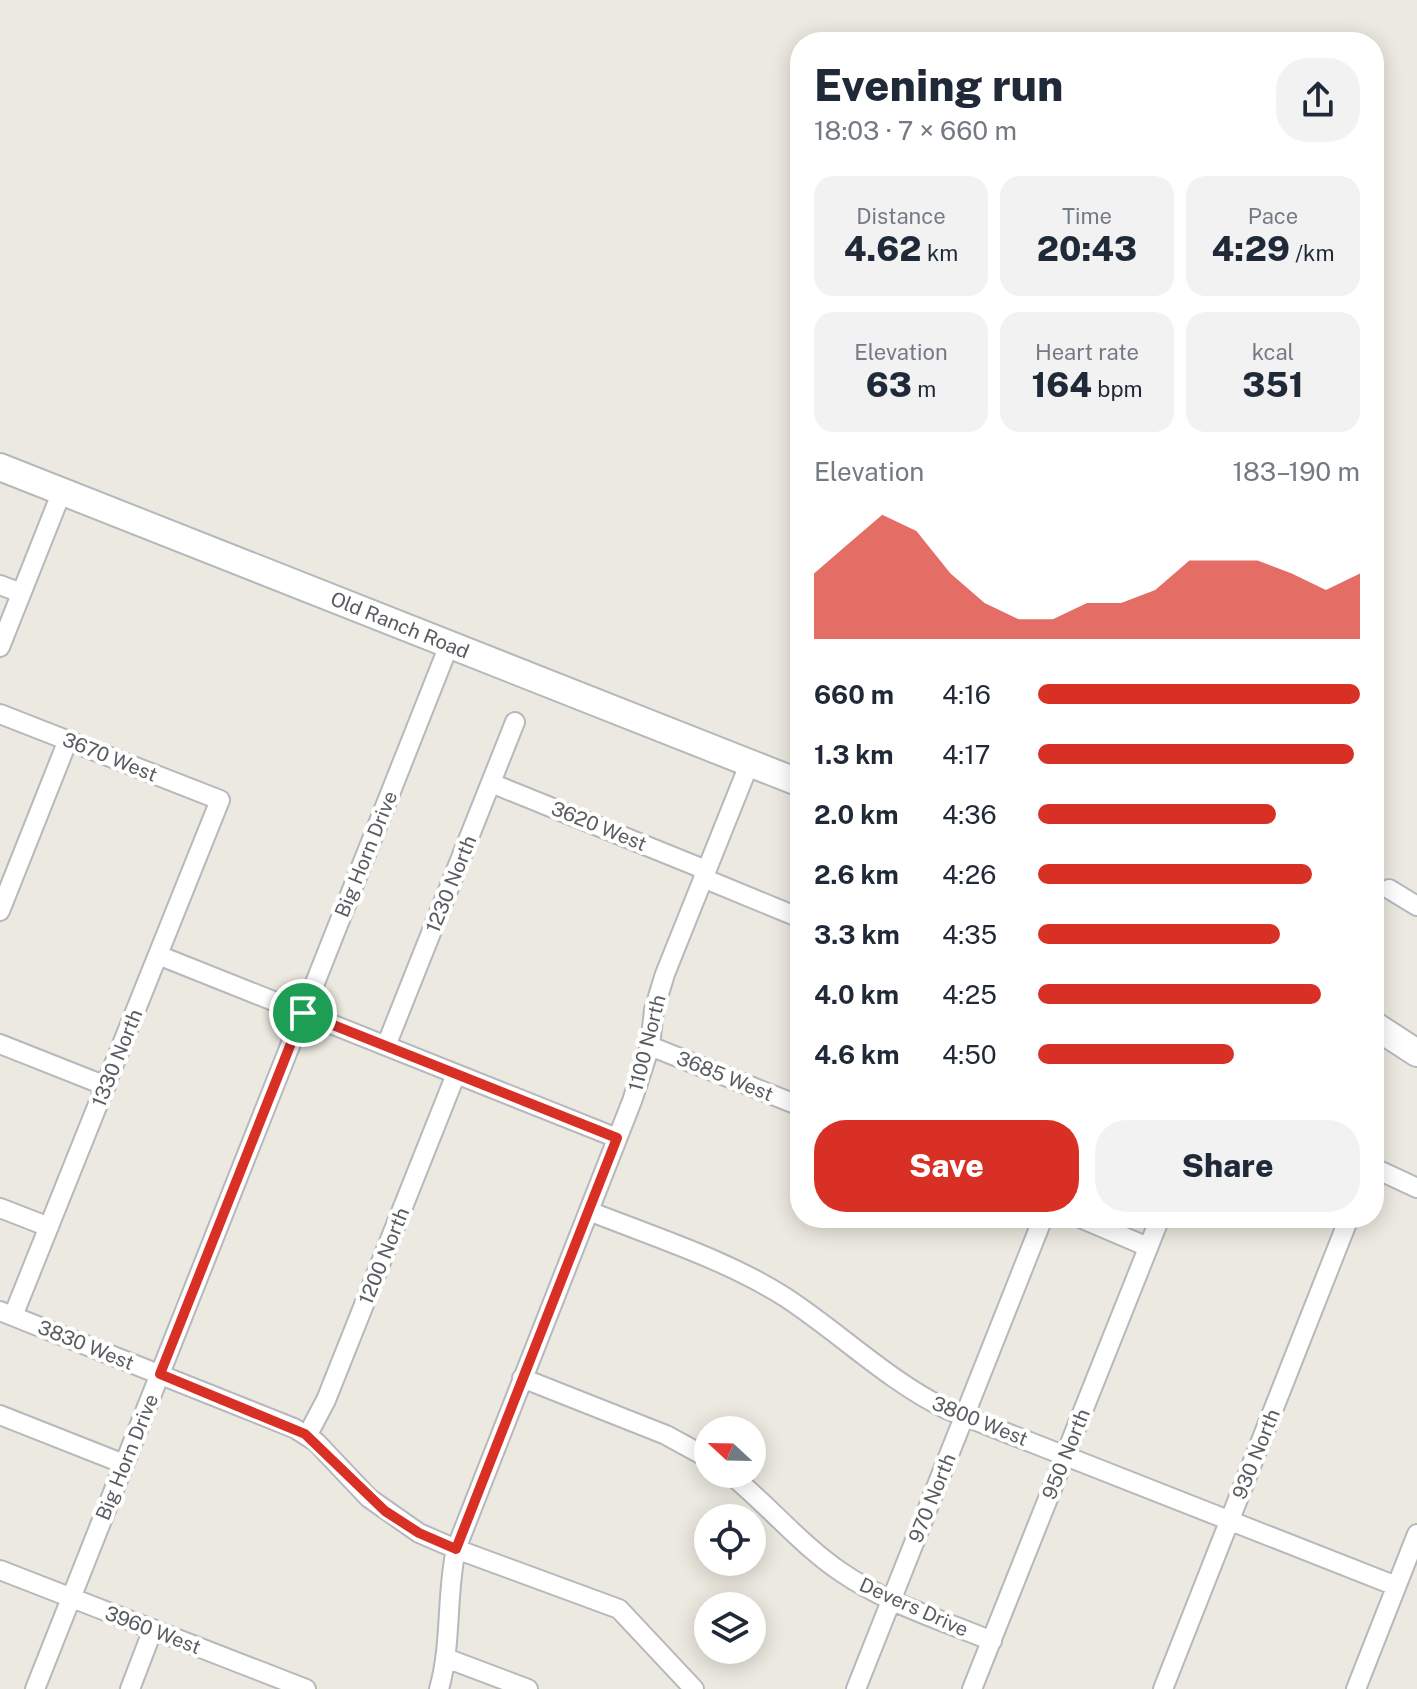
<!DOCTYPE html>
<html lang="en">
<head>
<meta charset="utf-8">
<style>
	body { margin:0; font-family:"Public Sans",sans-serif; background:#f2f2f3; color:#1f2937; height:100vh; display:flex; flex-direction:column; font-size:30px; white-space:nowrap }
	* { box-sizing:border-box; margin:0 }
	p { font-size:26px; color:#747a83 }
	.icon { flex:none; width:44px; height:44px; fill:none; stroke:currentColor; stroke-width:2; stroke-linecap:round; stroke-linejoin:round }
	.map { position:relative; flex:1; overflow:hidden }
	.panel { position:absolute; left:790px; top:32px; width:594px; height:1196px; display:flex; flex-direction:column; background:#fff; border-radius:32px; box-shadow:0 4px 20px #0003 }
	.panel>* { flex:none }
	.needle { width:52px; rotate:292deg }
	.fabs { position:absolute; left:694px; top:1416px; display:grid; gap:16px }
	.fabs a { display:grid; place-items:center; width:72px; height:72px; border-radius:50%; background:#fff; box-shadow:0 4px 20px #0003; font-size:40px }
	.pin { position:absolute; display:grid; place-items:center; width:68px; height:68px; color:#fff; margin:-34px; border:4px solid #fff; border-radius:50%; box-shadow:0 2px 8px #0007 }
	.round { display:grid; place-items:center; flex:none; width:84px; height:84px; border-radius:32px; background:#f2f2f3 }
	.headline { display:flex; align-items:center; justify-content:space-between; height:136px; padding:0 24px }
	h1 { font-size:44px; font-weight:800; line-height:60px }
	.metrics { display:grid; grid-template-columns:repeat(3,1fr); gap:12px; height:136px; padding:8px 24px }
	.metrics div { display:grid; align-content:center; border-radius:20px; background:#f2f2f3; text-align:center }
	.metrics b { font-size:34px; font-weight:800 }
	.metrics small { font-size:22px; font-weight:400 }
	.metrics p { font-size:22px }
	.chart { height:224px; padding:16px 24px }
	.chart p { display:flex; justify-content:space-between }
	.chart svg { width:100%; height:144px; margin-top:8px; fill:#d93025; opacity:.7 }
	.button { display:flex; gap:16px; margin-top:auto; padding:16px 24px }
	.button a { flex:1; height:92px; border-radius:32px; background:#d93025; color:#fff; font-size:32px; font-weight:800; line-height:92px; text-align:center }
	.button a+a { background:#f2f2f3; color:#1f2937 }
	ul { padding:0 24px; list-style:none; font-size:26px }
	li { display:grid; grid-template-columns:128px 96px 1fr; align-items:center; height:60px }
	li i { height:20px; border-radius:10px; background:#d93025 }
	.map>svg:first-child { display:block }
	.lines { fill:none; stroke-linecap:round; stroke-linejoin:round }
	.street-casing { stroke:#b6b8bd; stroke-width:22 }
	.secondary-casing { stroke:#b4b8bd; stroke-width:30 }
	.street { stroke:#fff; stroke-width:18 }
	.secondary { stroke:#fff; stroke-width:26 }
	.route-casing { stroke:#fff; stroke-width:16 }
	.route { stroke:#d93025; stroke-width:10 }
	.labels { text-anchor:middle; dominant-baseline:central; stroke-width:8; stroke-linejoin:round; paint-order:stroke }
	.street-label { font-size:20px; fill:#595d61; stroke:#fff }
</style>
</head>
<body>
<div class="map">
<svg width="1417" height="1689" viewBox="0 0 1417 1689">
	<rect width="100%" height="100%" fill="#ece9e0"/>
	<g class="lines">
		<defs>
			<path id="street" d="M0 585 21 593
				M0 647 62 491
				M0 714 220 800 13 1316
				M491 783 706 870
				M703 878 800 918
				M1389 889 1417 906
				M0 911 68 740
				M158 955 617 1138
				M0 1044 106 1086
				M386 1046 515 722
				M650 1046 800 1106
				M1374 1168 1417 1188
				M0 1208 49 1227
				M589 1211C654 1237 725 1259 785 1297 840 1333 887 1380 946 1409L1396 1586
				M1080 1218 1148 1247
				M0 1311 294 1428 316 1442 369 1498 419 1533 456 1549 619 1609 694 1689
				M522 1378 666 1435 708 1458
				M0 1415 124 1464
				M307 1436 326 1400 456 1074
				M730 1474C768 1505 800 1544 841 1572 886 1603 941 1620 992 1641
				M0 1570 306 1689
				M446 1658 528 1689
				M35 1689 449 645
				M130 1689 153 1629
				M439 1689C452 1643 446 1595 456 1549L632 1101 650 1046 654 1010 665 974 750 762
				M856 1689 1043 1218
				M972 1689 1160 1218
				M1163 1689 1349 1218
				M1356 1689 1417 1534"/>
			<path id="secondary" d="M0 467 800 783
				M1374 1025 1417 1053"/>
		</defs>
		<use href="#street" class="street-casing"/>
		<use href="#secondary" class="secondary-casing"/>
		<use href="#street" class="street"/>
		<use href="#secondary" class="secondary"/>
	</g>
	<g class="lines">
		<defs>
			<path id="route" d="M303 1013 617 1138 456 1549 419 1533 385 1511 305 1434 160 1374Z"/>
		</defs>
		<use href="#route" class="route-casing"/>
		<use href="#route" class="route"/>
	</g>
	<g class="labels">
		<g class="street-label">
			<text transform="translate(400 625) rotate(22)">Old Ranch Road</text>
			<text transform="translate(110 757) rotate(22)">3670 West</text>
			<text transform="translate(599 826) rotate(22)">3620 West</text>
			<text transform="translate(366 854) rotate(-68)">Big Horn Drive</text>
			<text transform="translate(451 884) rotate(-68)">1230 North</text>
			<text transform="translate(647 1043) rotate(-76)">1100 North</text>
			<text transform="translate(117 1058) rotate(-68)">1330 North</text>
			<text transform="translate(725 1076) rotate(22)">3685 West</text>
			<text transform="translate(384 1256) rotate(-68)">1200 North</text>
			<text transform="translate(86 1345) rotate(22)">3830 West</text>
			<text transform="translate(980 1421) rotate(22)">3800 West</text>
			<text transform="translate(1066 1454) rotate(-68)">950 North</text>
			<text transform="translate(1256 1454) rotate(-68)">930 North</text>
			<text transform="translate(127 1457) rotate(-68)">Big Horn Drive</text>
			<text transform="translate(932 1498) rotate(-68)">970 North</text>
			<text transform="translate(914 1607) rotate(24)">Devers Drive</text>
			<text transform="translate(153 1630) rotate(21)">3960 West</text>
		</g>
	</g>
</svg>
<div class="fabs">
<a><svg class="needle" viewBox="-14 -14 28 28"><path d="M0-13l5 13h-10z" fill="#e53935"/><path d="M0 13l5-13h-10z" fill="#747a83"/></svg></a>
<a><svg class="icon" aria-label="locate" viewBox="0 0 24 24"><circle cx="12" cy="12" r="6"/><path d="M12 2v4M12 18v4M2 12h4M18 12h4"/></svg></a>
<a><svg class="icon" aria-label="layers" viewBox="0 0 24 24"><path d="M12 4l9 5-9 5-9-5zM3 14l9 5 9-5"/></svg></a>
</div>
<div class="pin" style="left:303px;top:1013px;background:#1e9e55"><svg class="icon" aria-label="arrive" viewBox="0 0 24 24"><path d="M6 21V4h12l-3 4 3 4H6"/></svg></div>
<section class="panel">
<div class="headline"><div><h1>Evening run</h1><p>18:03 · 7 × 660 m</p></div><a class="round"><svg class="icon" aria-label="share" viewBox="0 0 24 24"><path d="M12 15V3M7 8l5-5 5 5M5 13v7h14v-7"/></svg></a></div>
<div class="metrics">
<div><p>Distance</p><b>4.62<small> km</small></b></div>
<div><p>Time</p><b>20:43</b></div>
<div><p>Pace</p><b>4:29<small> /km</small></b></div>
</div>
<div class="metrics">
<div><p>Elevation</p><b>63<small> m</small></b></div>
<div><p>Heart rate</p><b>164<small> bpm</small></b></div>
<div><p>kcal</p><b>351</b></div>
</div>
<div class="chart"><p><span>Elevation</span>183–190 m</p>
<svg viewBox="0 0 160 44" preserveAspectRatio="none"><path d="M0 44V24L10 15L20 6L30 11L40 24L50 33L60 38L70 38L80 33L90 33L100 29L110 20L120 20L130 20L140 24L150 29L160 24V44z"/></svg>
</div>
<ul>
<li><b>660 m</b>4:16<i style="width:100%"></i></li>
<li><b>1.3 km</b>4:17<i style="width:98%"></i></li>
<li><b>2.0 km</b>4:36<i style="width:74%"></i></li>
<li><b>2.6 km</b>4:26<i style="width:85%"></i></li>
<li><b>3.3 km</b>4:35<i style="width:75%"></i></li>
<li><b>4.0 km</b>4:25<i style="width:88%"></i></li>
<li><b>4.6 km</b>4:50<i style="width:61%"></i></li>
</ul>
<div class="button"><a>Save</a><a>Share</a></div>
</section>
</div>
</body>
</html>
